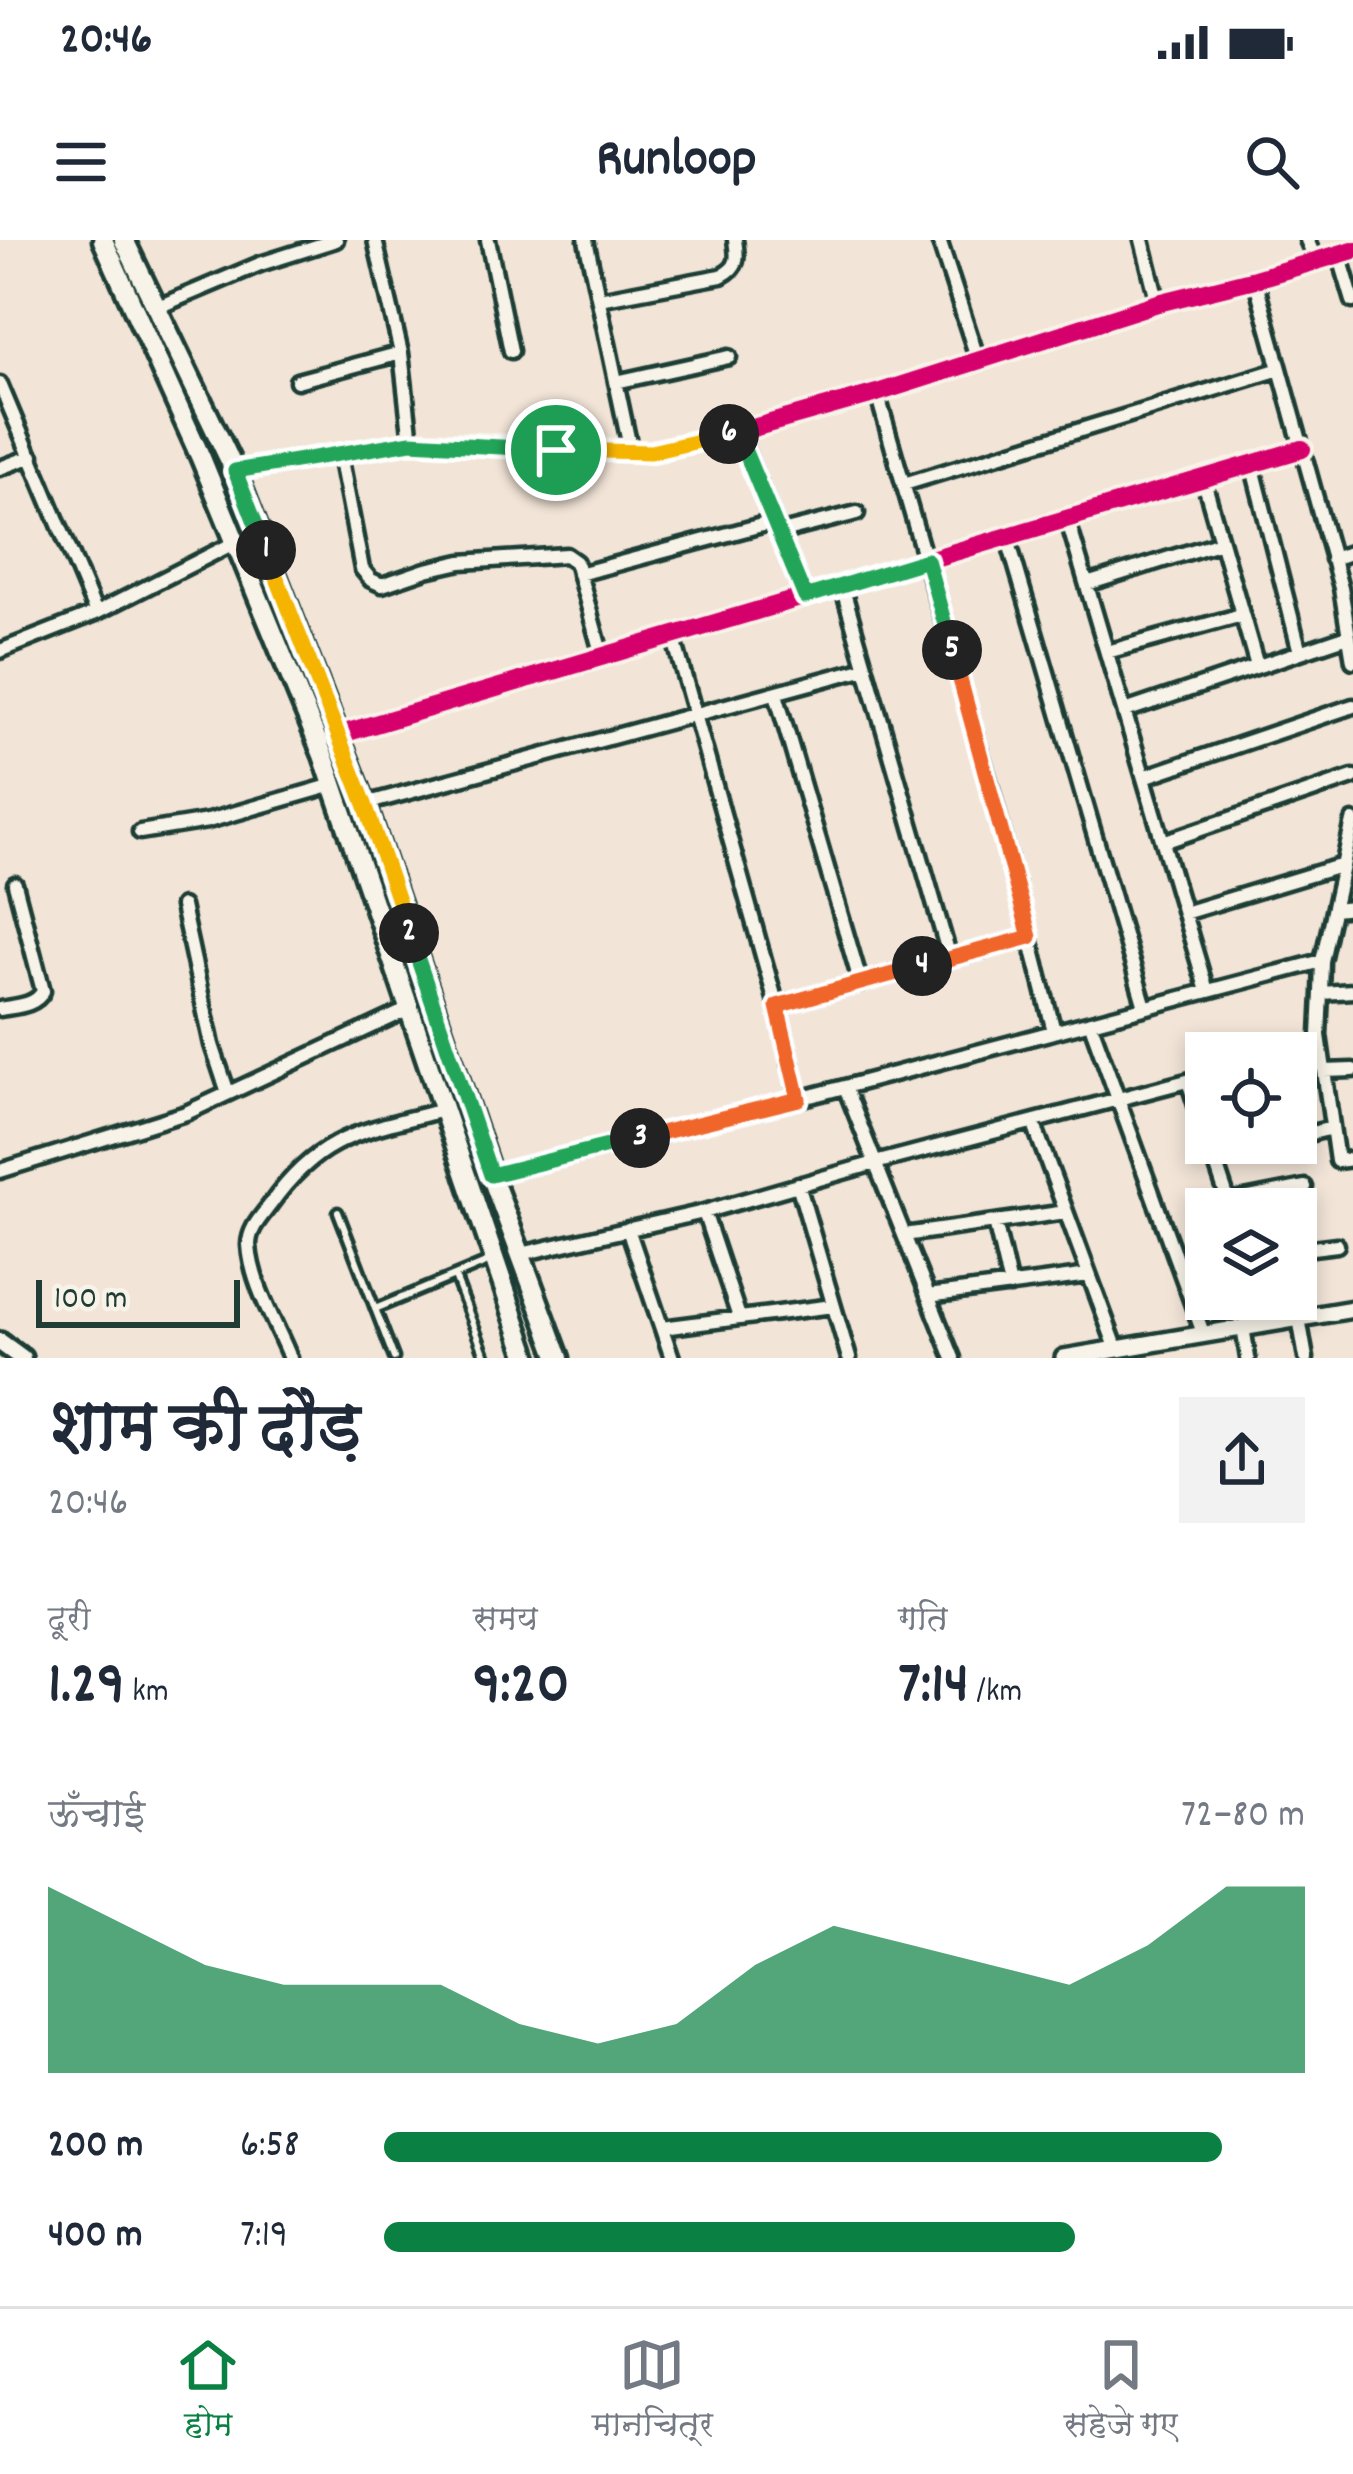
<!DOCTYPE html>
<html lang="hi">
<head>
<meta charset="utf-8">
<style>
	body { margin:0; font-family:Dekko,"Playpen Sans Deva",sans-serif; background:#f2f2f3; color:#1f2937; height:100vh; display:flex; flex-direction:column; font-size:45px; white-space:nowrap }
	* { box-sizing:border-box; margin:0 }
	p { font-size:39px; color:#747a83 }
	.icon { flex:none; width:66px; height:66px; fill:none; stroke:currentColor; stroke-width:2; stroke-linecap:round; stroke-linejoin:round }
	.map { position:relative; height:1118px; overflow:hidden }
	.details { display:flex; flex-direction:column; background:#fff; flex:1 }
	.details>* { flex:none }
	.buttons { position:absolute; left:1185px; top:792px; display:grid; gap:24px }
	.buttons a { display:grid; place-items:center; width:132px; height:132px; border-radius:0px; background:#fff; box-shadow:0 6px 18px #0003; font-size:60px }
	.scale { position:absolute; left:36px; bottom:30px; width:204px; box-sizing:border-box; padding-left:12px; border:6px solid #1f3d34; border-top:0; font-size:33px; line-height:42px; white-space:nowrap; color:#1f3d34; -webkit-text-stroke:9px #f7f3e8; paint-order:stroke }
	.pin { position:absolute; display:grid; place-items:center; width:102px; height:102px; color:#fff; margin:-51px; border:6px solid #fff; border-radius:50%; box-shadow:0 3px 12px #0007 }
	.km { position:absolute; width:60px; height:60px; margin:-30px; border-radius:50%; background:#222; color:#fff; font-size:33px; line-height:60px; text-align:center }
	.round { display:grid; place-items:center; flex:none; width:126px; height:126px; border-radius:0px; background:#f2f2f3 }
	.summary { display:flex; align-items:center; justify-content:space-between; height:204px; padding:0 48px }
	h1 { font-size:66px; font-weight:700; line-height:90px }
	.figures { display:grid; grid-template-columns:repeat(3,1fr); gap:18px; height:204px; padding:12px 48px }
	.figures div { display:grid; align-content:center }
	.figures b { font-size:60px; font-weight:700 }
	.figures small { font-size:33px; font-weight:400 }
	.figures p { font-size:33px }
	.chart { height:336px; padding:24px 48px }
	.chart p { display:flex; justify-content:space-between }
	.chart svg { width:100%; height:216px; margin-top:12px; fill:#0b8043; opacity:.7 }
	ul { padding:0 48px; list-style:none; font-size:39px }
	li { display:grid; grid-template-columns:192px 144px 1fr; align-items:center; height:90px }
	li i { height:30px; border-radius:15px; background:#0b8043 }
	.status { display:flex; justify-content:space-between; align-items:center; height:84px; padding:0 60px; background:#fff; direction:ltr }
	.status svg { height:33px; fill:currentColor }
	header { display:flex; justify-content:space-between; align-items:center; height:156px; padding:0 48px; background:#fff; font-size:54px; font-weight:700 }
	.dock { display:flex; justify-content:space-around; align-items:center; height:168px; border-top:3px solid #e0e1e3; background:#fff; font-size:33px; color:#747a83 }
	.dock a { display:grid; justify-items:center; gap:6px }
	.dock .on { color:#0b8043 }
	.map>svg:first-child { display:block }
	.lines { fill:none; stroke-linecap:round; stroke-linejoin:round }
	.service-casing { stroke:#1f3d34; stroke-width:15 }
	.minor-casing { stroke:#1f3d34; stroke-width:21 }
	.tertiary-casing { stroke:#1f3d34; stroke-width:24 }
	.secondary-casing { stroke:#1f3d34; stroke-width:26 }
	.primary-casing { stroke:#1f3d34; stroke-width:27 }
	.service { stroke:#f7f3e8; stroke-width:6 }
	.minor { stroke:#f7f3e8; stroke-width:12 }
	.tertiary { stroke:#f7f3e8; stroke-width:15 }
	.secondary { stroke:#f7f3e8; stroke-width:16 }
	.primary { stroke:#f7f3e8; stroke-width:18 }
	.cycleway-casing { stroke:#f7f3e8; stroke-width:26 }
	.cycleway { stroke:#d6006c; stroke-width:18 }
	.split-1-casing { stroke:#fff; stroke-width:24 }
	.split-2-casing { stroke:#fff; stroke-width:24 }
	.split-3-casing { stroke:#fff; stroke-width:24 }
	.split-4-casing { stroke:#fff; stroke-width:24 }
	.split-5-casing { stroke:#fff; stroke-width:24 }
	.split-6-casing { stroke:#fff; stroke-width:24 }
	.split-7-casing { stroke:#fff; stroke-width:24 }
	.split-1 { stroke:#22a559; stroke-width:15 }
	.split-2 { stroke:#f5b400; stroke-width:15 }
	.split-3 { stroke:#22a559; stroke-width:15 }
	.split-4 { stroke:#f0652b; stroke-width:15 }
	.split-5 { stroke:#f0652b; stroke-width:15 }
	.split-6 { stroke:#22a559; stroke-width:15 }
	.split-7 { stroke:#f5b400; stroke-width:15 }
</style>
</head>
<body>
<div class="status"><b>20:46</b><svg viewBox="0 0 49 12"><path d="M0 12V9h3v3zM5 12V6h3v6zM10 12V3h3v9zM15 12V0h3v12zM26 1h20v11H26zM47 4h2v5h-2z"/></svg></div>
<header><svg class="icon" aria-label="menu" viewBox="0 0 24 24"><path d="M4 6h16M4 12h16M4 18h16"/></svg>Runloop<svg class="icon" aria-label="search" viewBox="0 0 24 24"><circle cx="10" cy="10" r="6"/><path d="M15 15l6 6"/></svg></header>
<div class="map">
<svg width="1353" height="1118" viewBox="0 0 1353 1118">
	<rect width="100%" height="100%" fill="#f2e4d7"/>
	<filter id="ink" filterUnits="userSpaceOnUse"><feTurbulence type="fractalNoise" baseFrequency=".00833" numOctaves="2"/><feDisplacementMap in="SourceGraphic" scale="24" xChannelSelector="R" yChannelSelector="G"/><feConvolveMatrix kernelMatrix="1 2 1 2 8 2 1 2 1" color-interpolation-filters="sRGB"/></filter>
	<g filter="url(#ink)">
		<g class="lines">
			<defs>
				<path id="service" d="M338 972 394 1118
					M455 1037 486 1118
					M375 1069 493 1020"/>
				<path id="minor" d="M375 0 401 113 411 202
					M488 0 511 111
					M586 0 631 212
					M939 0 978 120
					M1142 0 1158 63
					M1307 0 1316 20
					M1339 14 1353 61
					M1255 39 1341 348 1353 421
					M599 59 721 36C739 27 738 18 735 0
					M158 67 260 24 336 0
					M297 141 401 113
					M616 142 729 117
					M0 144 96 373
					M877 153 991 548 1054 791
					M738 192 805 357
					M340 215 362 329 371 340 382 345 426 330 461 322 566 315 576 322 602 416
					M1252 224 1300 412
					M0 228 32 216
					M235 231 411 202 651 212 753 188 877 153 1158 63 1255 39 1353 10
					M1203 238 1257 426
					M904 244 1280 129
					M1067 278 1207 751
					M778 293 857 273
					M1007 296 1145 767
					M1332 319 1353 312
					M579 334 773 282
					M1087 344 1221 302
					M842 346 950 718
					M673 396 777 766 799 859
					M0 411 96 373 236 302
					M1107 412 1242 375
					M776 454 861 744
					M1125 471 1348 396
					M338 495 1302 209
					M1144 537 1353 466
					M365 564 866 428
					M1353 581 1322 721 1321 753 1319 795 1337 921 1353 919
					M140 592 208 581 333 545
					M1163 602 1353 537
					M182 666 212 805 228 853
					M1334 670 1353 668
					M1184 673 1343 625
					M1321 753 1353 751
					M777 766 1030 697
					M0 769C15 766 36 766 43 751L15 644
					M1090 782 1203 1093
					M1296 816 1321 811
					M1324 831 1353 830
					M1188 841 1206 895
					M845 847 953 1118
					M1033 882 1117 1110
					M1296 897 1332 888
					M1209 903 1231 969
					M1214 917 1271 903
					M0 931 186 873 409 769
					M491 935 799 859 1322 721
					M798 944 849 1118
					M1229 962 1305 947
					M704 972 739 1077
					M995 982 1010 1046
					M628 989 672 1118
					M904 995 1066 972
					M1296 1010 1337 1005
					M521 1014 704 972 875 923 1206 836
					M928 1056 1089 1035
					M1262 1059 1270 1083
					M1299 1078 1306 1118
					M1243 1087 1248 1118
					M662 1088 833 1066
					M290 1118C276 1083 251 1043 249 1005 249 989 261 977 270 965 320 894 364 891 443 870"/>
				<path id="tertiary" d="M1064 1118 1353 1069"/>
				<path id="secondary" d="M0 1102 22 1118"/>
				<path id="primary" d="M103 0 201 218 323 515 528 1118
					M124 0 235 231 365 564 491 935 559 1118"/>
			</defs>
			<use href="#service" class="service-casing"/>
			<use href="#minor" class="minor-casing"/>
			<use href="#tertiary" class="tertiary-casing"/>
			<use href="#secondary" class="secondary-casing"/>
			<use href="#primary" class="primary-casing"/>
			<use href="#service" class="service"/>
			<use href="#minor" class="minor"/>
			<use href="#tertiary" class="tertiary"/>
			<use href="#secondary" class="secondary"/>
			<use href="#primary" class="primary"/>
			<defs>
				<path id="cycleway" d="M235 231 411 202 651 212 753 188 877 153 1158 63 1255 39 1353 10
					M338 495 1302 209"/>
			</defs>
			<use href="#cycleway" class="cycleway-casing"/>
			<use href="#cycleway" class="cycleway"/>
		</g>
	</g>
	<g class="lines" filter="url(#ink)">
		<defs>
			<path id="split-1" d="M266 310 235 231 411 202 556 210"/>
			<path id="split-2" d="M266 310 365 564 409 693"/>
			<path id="split-3" d="M409 693 491 935 640 898"/>
			<path id="split-4" d="M640 898 799 859 777 766 922 726"/>
			<path id="split-5" d="M922 726 1030 697 952 410"/>
			<path id="split-6" d="M729 194 737 192 805 357 927 320 952 410"/>
			<path id="split-7" d="M556 210 651 212 729 194"/>
		</defs>
		<use href="#split-1" class="split-1-casing"/>
		<use href="#split-2" class="split-2-casing"/>
		<use href="#split-3" class="split-3-casing"/>
		<use href="#split-4" class="split-4-casing"/>
		<use href="#split-5" class="split-5-casing"/>
		<use href="#split-6" class="split-6-casing"/>
		<use href="#split-7" class="split-7-casing"/>
		<use href="#split-1" class="split-1"/>
		<use href="#split-2" class="split-2"/>
		<use href="#split-3" class="split-3"/>
		<use href="#split-4" class="split-4"/>
		<use href="#split-5" class="split-5"/>
		<use href="#split-6" class="split-6"/>
		<use href="#split-7" class="split-7"/>
	</g>
</svg>
<div class="buttons">
<a><svg class="icon" aria-label="locate" viewBox="0 0 24 24"><circle cx="12" cy="12" r="6"/><path d="M12 2v4M12 18v4M2 12h4M18 12h4"/></svg></a>
<a><svg class="icon" aria-label="layers" viewBox="0 0 24 24"><path d="M12 4l9 5-9 5-9-5zM3 14l9 5 9-5"/></svg></a>
</div>
<div class="scale">100 m</div>
<div class="pin" style="left:556px;top:210px;background:#1e9e55"><svg class="icon" aria-label="arrive" viewBox="0 0 24 24"><path d="M6 21V4h12l-3 4 3 4H6"/></svg></div>
<b class="km" style="left:266px;top:310px">1</b>
<b class="km" style="left:409px;top:693px">2</b>
<b class="km" style="left:640px;top:898px">3</b>
<b class="km" style="left:922px;top:726px">4</b>
<b class="km" style="left:952px;top:410px">5</b>
<b class="km" style="left:729px;top:194px">6</b>
</div>
<section class="details">
<div class="summary"><div><h1>शाम की दौड़</h1><p>20:46</p></div><a class="round"><svg class="icon" aria-label="share" viewBox="0 0 24 24"><path d="M12 15V3M7 8l5-5 5 5M5 13v7h14v-7"/></svg></a></div>
<div class="figures">
<div><p>दूरी</p><b>1.29<small> km</small></b></div>
<div><p>समय</p><b>9:20</b></div>
<div><p>गति</p><b>7:14<small> /km</small></b></div>
</div>
<div class="chart"><p><span>ऊँचाई</span>72–80 m</p>
<svg viewBox="0 0 160 44" preserveAspectRatio="none"><path d="M0 44V6L10 14L20 22L30 26L40 26L50 26L60 34L70 38L80 34L90 22L100 14L110 18L120 22L130 26L140 18L150 6L160 6V44z"/></svg>
</div>
<ul>
<li><b>200 m</b>6:58<i style="width:91%"></i></li>
<li><b>400 m</b>7:19<i style="width:75%"></i></li>
</ul>
</section>
<nav class="dock">
<a class="on"><svg class="icon" aria-label="home" viewBox="0 0 24 24"><path d="M3 11l9-7 9 7M6 9v11h12V9"/></svg>होम</a>
<a><svg class="icon" aria-label="map" viewBox="0 0 24 24"><path d="M3 6l6-2 6 2 6-2v14l-6 2-6-2-6 2zM9 4v14M15 6v14"/></svg>मानचित्र</a>
<a><svg class="icon" aria-label="saved" viewBox="0 0 24 24"><path d="M7 4h10v16l-5-4-5 4z"/></svg>सहेजे गए</a>
</nav>
</body>
</html>
